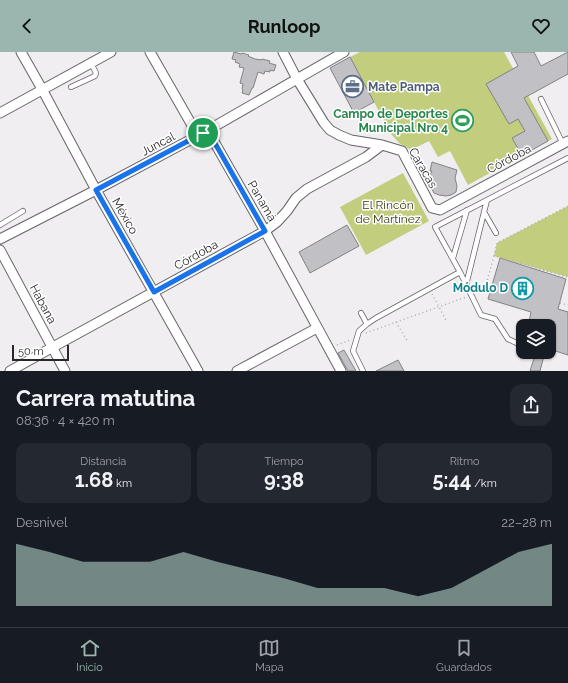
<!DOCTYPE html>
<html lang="es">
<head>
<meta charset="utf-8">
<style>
	body { margin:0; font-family:Raleway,sans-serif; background:#242831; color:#f1f3f6; height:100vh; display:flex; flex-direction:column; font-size:15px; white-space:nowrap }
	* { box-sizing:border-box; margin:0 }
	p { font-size:13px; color:#9ea1a6 }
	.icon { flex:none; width:22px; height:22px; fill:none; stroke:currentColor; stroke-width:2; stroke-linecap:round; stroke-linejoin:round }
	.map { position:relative; height:319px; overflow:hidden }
	.panel { display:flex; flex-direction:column; background:#171b24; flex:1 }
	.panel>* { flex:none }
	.tools { position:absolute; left:516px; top:267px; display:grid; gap:8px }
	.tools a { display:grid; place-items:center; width:40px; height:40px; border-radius:8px; background:#171b24; box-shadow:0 1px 3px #0004; font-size:20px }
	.scale { position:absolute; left:12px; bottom:10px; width:57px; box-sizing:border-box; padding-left:4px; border:2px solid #282729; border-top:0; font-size:11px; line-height:14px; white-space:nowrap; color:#282729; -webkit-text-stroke:3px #fff; paint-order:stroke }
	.pin { position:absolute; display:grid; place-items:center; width:34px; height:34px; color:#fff; margin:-17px; border:2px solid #fff; border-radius:50%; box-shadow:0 1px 4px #0007 }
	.round { display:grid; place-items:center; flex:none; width:42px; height:42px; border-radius:12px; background:#242831 }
	.overview { display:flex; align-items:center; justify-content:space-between; height:68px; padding:0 16px }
	h1 { font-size:22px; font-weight:700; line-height:30px }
	.figures { display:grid; grid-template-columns:repeat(3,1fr); gap:6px; height:68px; padding:4px 16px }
	.figures div { display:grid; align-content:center; border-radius:10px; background:#242831; text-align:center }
	.figures b { font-size:20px; font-weight:700 }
	.figures small { font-size:11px; font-weight:400 }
	.figures p { font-size:11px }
	.chart { height:112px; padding:8px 16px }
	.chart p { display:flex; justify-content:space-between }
	.chart svg { width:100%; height:72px; margin-top:4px; fill:#9ab6ae; opacity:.7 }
	header { display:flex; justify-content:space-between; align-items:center; height:52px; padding:0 16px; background:#9ab6ae; color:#111; font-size:18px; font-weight:700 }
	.tabs { display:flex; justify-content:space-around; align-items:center; height:56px; border-top:1px solid #363941; background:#171b24; font-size:11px; color:#9ea1a6 }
	.tabs a { display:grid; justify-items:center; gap:2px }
	.tabs .active { color:#9ab6ae }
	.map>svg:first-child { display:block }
	.green { fill:#c2cd7e }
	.building { fill:#c1c0c4; stroke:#838286 }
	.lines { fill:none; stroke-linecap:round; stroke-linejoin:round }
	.service-casing { stroke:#676467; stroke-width:6 }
	.minor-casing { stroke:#676467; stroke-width:11 }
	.path { stroke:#afadb0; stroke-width:1.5; stroke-dasharray:1 3; stroke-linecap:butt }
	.service { stroke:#fff; stroke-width:4.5 }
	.minor { stroke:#fff; stroke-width:9 }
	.route-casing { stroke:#fff; stroke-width:8 }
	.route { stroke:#1a73e8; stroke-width:5 }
	.labels { text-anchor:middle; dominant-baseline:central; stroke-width:3; stroke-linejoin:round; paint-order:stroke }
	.service-label { font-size:12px; font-weight:bold; fill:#4e5e75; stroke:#fff; text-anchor:start }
	.leisure-label { font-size:12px; font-weight:bold; fill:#27864d; stroke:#fff; text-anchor:end }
	.street-label { font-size:12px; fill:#282729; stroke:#fff }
	.park-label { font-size:12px; fill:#363b10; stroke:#fff }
	.culture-label { font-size:12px; font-weight:bold; fill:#0d838f; stroke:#fff; text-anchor:end }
</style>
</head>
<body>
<header><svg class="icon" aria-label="back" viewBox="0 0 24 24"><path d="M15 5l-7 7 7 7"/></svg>Runloop<svg class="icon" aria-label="heart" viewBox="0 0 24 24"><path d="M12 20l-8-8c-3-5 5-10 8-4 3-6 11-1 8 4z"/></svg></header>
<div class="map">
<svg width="568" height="319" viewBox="0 0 568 319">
	<rect width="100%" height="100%" fill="#f1eef2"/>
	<path class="green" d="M360 0H504L552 87 468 133 450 99 438 105 429 89 411 98 399 91 391 82 350 5Z
		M403 121 429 169 366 203 340 155Z
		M568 154V225L494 204 497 191Z"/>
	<path class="building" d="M234 0 241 2 242 1 249 3 248 4 255 7 262 8V7L270 9 269 11 276 13 274 19 270 18V20L265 19 264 22 258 20 253 36H252L249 43 242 41 243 38 242 37 243 32 240 31 244 16 239 15 240 12 235 10 236 8 232 7Z
		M511 0H534L541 14 568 0V22L524 46 548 89 530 99 528 96 520 100 512 86 525 79 518 67 509 72 486 32 518 14Z
		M350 5 374 50 354 61 330 16Z
		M432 110 457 118 455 126 457 134 456 140 451 143 446 144 439 143 434 141 429 132 428 127 432 119H430Z
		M347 173 359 194 310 221 299 200Z
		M500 206 566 227 558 257 568 260V303L549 297V274H528L531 260 488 247Z
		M344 298 356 319H348L338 301Z
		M536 300H545L540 319H530Z
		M398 308 404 319H376Z"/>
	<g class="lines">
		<defs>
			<path id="service" d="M71 35 95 24 96 21 91 11
				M541 47 563 92
				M484 160 496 181
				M0 173 23 159
				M453 206 467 158
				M466 233 487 148
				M361 261 367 272
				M521 293 508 287 495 267 481 263 460 220 435 175 568 106
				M363 319 353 299 359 279 367 272 376 266 460 220"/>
			<path id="minor" d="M21 0 42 37 96 138 198 319
				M150 0 193 75 212 86 265 179 341 319
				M283 0 297 27 324 71 330 78 339 83 351 88 382 93 402 99 432 156 440 158 568 89
				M0 61 111 0
				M0 187 96 138 203 81 344 0
				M0 198 65 319
				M10 319 53 295 265 179 277 170 287 159 296 146 307 137 366 105 382 93
				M237 319 317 276"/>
		</defs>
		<use href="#service" class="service-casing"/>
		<use href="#minor" class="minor-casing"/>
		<path class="path" d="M494 204 497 191 568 154
			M477 239 486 233 494 204 567 225
			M432 242 447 270
			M560 251 568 253
			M396 270 408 290
			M366 281 466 245
			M337 293 350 288"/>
		<use href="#service" class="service"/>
		<use href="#minor" class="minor"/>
	</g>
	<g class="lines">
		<defs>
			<path id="route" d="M203 81 212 86 265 179 154 240 96 138Z"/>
		</defs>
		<use href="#route" class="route-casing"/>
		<use href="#route" class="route"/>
	</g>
	<defs>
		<symbol id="office-ring" viewBox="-11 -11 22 22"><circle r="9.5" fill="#fff" stroke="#5c6f8a" stroke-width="1.5"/><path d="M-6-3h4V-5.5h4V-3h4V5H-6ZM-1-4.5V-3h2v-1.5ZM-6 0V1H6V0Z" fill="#5c6f8a"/></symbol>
		<symbol id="stadium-ring" viewBox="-11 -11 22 22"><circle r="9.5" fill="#fff" stroke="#2e9e5b" stroke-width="1.5"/><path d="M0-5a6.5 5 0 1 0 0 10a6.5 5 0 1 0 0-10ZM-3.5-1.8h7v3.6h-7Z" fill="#2e9e5b"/></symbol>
		<symbol id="building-ring" viewBox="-11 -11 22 22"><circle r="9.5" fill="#fff" stroke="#0f9aa8" stroke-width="1.5"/><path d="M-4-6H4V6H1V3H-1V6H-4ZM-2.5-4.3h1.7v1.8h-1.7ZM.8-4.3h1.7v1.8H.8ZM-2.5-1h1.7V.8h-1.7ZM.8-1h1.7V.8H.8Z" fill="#0f9aa8"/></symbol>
	</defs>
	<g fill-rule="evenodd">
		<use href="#office-ring" x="340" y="22" width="25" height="25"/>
		<use href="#stadium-ring" x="450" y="56" width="25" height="25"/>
		<use href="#building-ring" x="510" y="224" width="25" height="25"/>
	</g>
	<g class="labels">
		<g class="service-label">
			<text x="368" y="35">Mate Pampa</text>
		</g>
		<g class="leisure-label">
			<text x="448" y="62">Campo de Deportes<tspan x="448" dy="14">Municipal Nro 4</tspan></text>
		</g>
		<g class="street-label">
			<text transform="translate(158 92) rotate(-28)">Juncal</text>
			<text transform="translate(509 107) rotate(-28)">Córdoba</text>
			<text transform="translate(423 116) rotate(60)">Caracas</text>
			<text transform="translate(262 149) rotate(60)">Panamá</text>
			<text transform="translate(125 164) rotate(60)">México</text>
			<text transform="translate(196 203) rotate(-29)">Córdoba</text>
			<text transform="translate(43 252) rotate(62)">Habana</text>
		</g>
		<g class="park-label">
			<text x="388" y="153">El Rincón<tspan x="388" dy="14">de Martínez</tspan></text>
		</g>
		<g class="culture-label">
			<text x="508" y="236">Módulo D</text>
		</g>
	</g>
</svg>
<div class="tools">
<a><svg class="icon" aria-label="layers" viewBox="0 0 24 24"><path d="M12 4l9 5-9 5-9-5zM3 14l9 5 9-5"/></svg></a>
</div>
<div class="scale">50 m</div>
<div class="pin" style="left:203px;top:81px;background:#1e9e55"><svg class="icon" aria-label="arrive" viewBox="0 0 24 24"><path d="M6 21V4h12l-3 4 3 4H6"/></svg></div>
</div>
<section class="panel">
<div class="overview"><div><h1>Carrera matutina</h1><p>08:36 · 4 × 420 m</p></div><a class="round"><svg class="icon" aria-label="share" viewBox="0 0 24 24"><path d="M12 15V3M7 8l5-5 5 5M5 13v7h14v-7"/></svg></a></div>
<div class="figures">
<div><p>Distancia</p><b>1.68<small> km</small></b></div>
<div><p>Tiempo</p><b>9:38</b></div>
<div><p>Ritmo</p><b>5:44<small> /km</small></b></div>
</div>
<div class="chart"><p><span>Desnivel</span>22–28 m</p>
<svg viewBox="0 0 160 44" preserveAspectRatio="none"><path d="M0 44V6L10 11L20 17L30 17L40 17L50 11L60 17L70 22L80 27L90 33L100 33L110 33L120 38L130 33L140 22L150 11L160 6V44z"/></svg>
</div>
</section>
<nav class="tabs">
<a class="active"><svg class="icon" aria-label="home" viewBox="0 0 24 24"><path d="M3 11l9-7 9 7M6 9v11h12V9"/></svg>Inicio</a>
<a><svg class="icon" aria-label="map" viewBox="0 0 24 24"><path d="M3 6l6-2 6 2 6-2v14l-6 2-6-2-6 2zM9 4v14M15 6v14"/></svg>Mapa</a>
<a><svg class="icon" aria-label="saved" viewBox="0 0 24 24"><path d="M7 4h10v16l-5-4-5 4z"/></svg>Guardados</a>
</nav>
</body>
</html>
